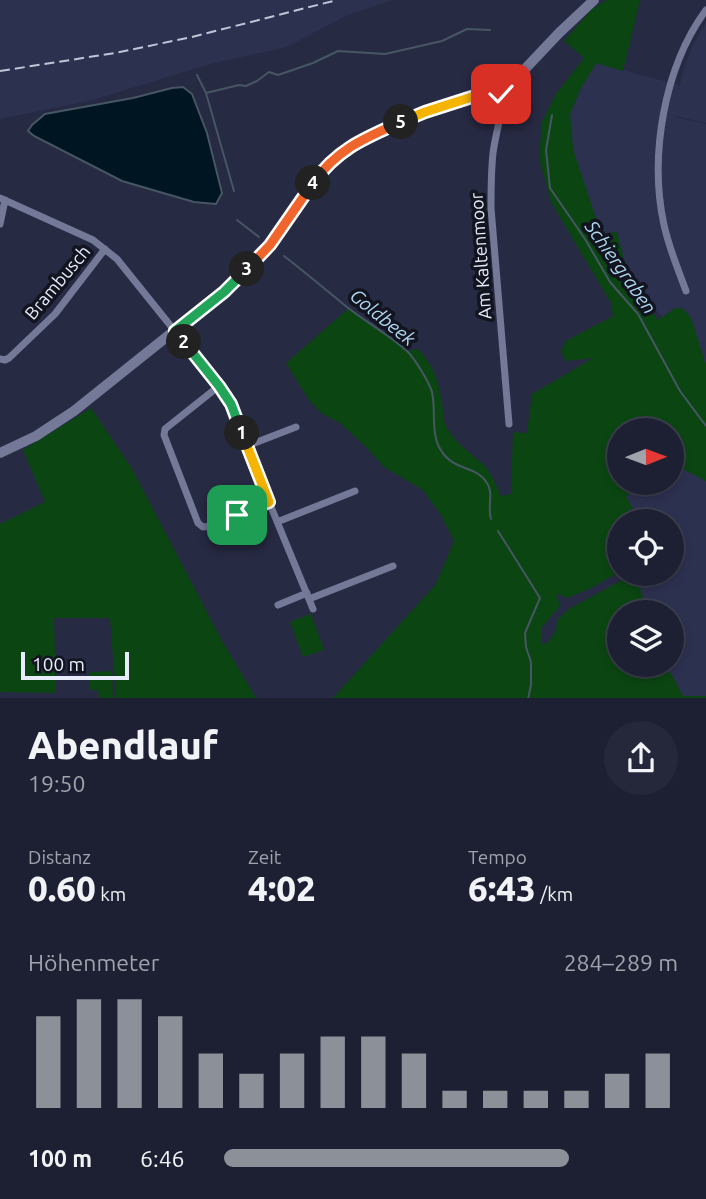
<!DOCTYPE html>
<html lang="de">
<head>
<meta charset="utf-8">
<style>
	body { margin:0; font-family:Ubuntu,sans-serif; background:#25283a; color:#f1f3f6; height:100vh; display:flex; flex-direction:column; font-size:26px; white-space:nowrap }
	* { box-sizing:border-box; margin:0 }
	p { font-size:23px; color:#a0a3ac }
	.icon { flex:none; width:38px; height:38px; fill:none; stroke:currentColor; stroke-width:2; stroke-linecap:round; stroke-linejoin:round }
	.map { position:relative; height:698px; overflow:hidden }
	.drawer { display:flex; flex-direction:column; background:#1d2032; flex:1 }
	.drawer>* { flex:none }
	.needle { width:46px; rotate:89deg }
	.buttons { position:absolute; left:607px; top:418px; display:grid; gap:14px }
	.buttons a { display:grid; place-items:center; width:77px; height:77px; border-radius:50%; background:#1d2032; box-shadow:0 4px 10px #0003,0 0 0 2px #3b3e4d; font-size:35px }
	.scale { position:absolute; left:21px; bottom:18px; width:108px; box-sizing:border-box; padding-left:7px; border:4px solid #e8ecfc; border-top:0; font-size:19px; line-height:24px; white-space:nowrap; color:#e8ecfc; -webkit-text-stroke:5px #12141f; paint-order:stroke }
	.pin { position:absolute; display:grid; place-items:center; width:60px; height:60px; color:#fff; margin:-30px; border-radius:14px; box-shadow:0 4px 10px #0006 }
	.km { position:absolute; width:35px; height:35px; margin:-18px; border-radius:50%; background:#222; color:#fff; font-size:19px; line-height:35px; text-align:center }
	.round { display:grid; place-items:center; flex:none; width:74px; height:74px; border-radius:37px; background:#25283a }
	.headline { display:flex; align-items:center; justify-content:space-between; height:119px; padding:0 28px }
	h1 { font-size:38px; font-weight:800; line-height:52px }
	.figures { display:grid; grid-template-columns:repeat(3,1fr); gap:10px; height:119px; padding:7px 28px }
	.figures div { display:grid; align-content:center }
	.figures b { font-size:35px; font-weight:800 }
	.figures small { font-size:19px; font-weight:400 }
	.figures p { font-size:19px }
	.chart { height:196px; padding:14px 28px }
	.chart p { display:flex; justify-content:space-between }
	.chart svg { width:100%; height:126px; margin-top:7px; stroke:#8c9099; stroke-width:6 }
	ul { padding:0 28px; list-style:none; font-size:23px }
	li { display:grid; grid-template-columns:112px 84px 1fr; align-items:center; height:52px }
	li i { height:18px; border-radius:9px; background:#8c9099 }
	.map>svg:first-child { display:block }
	.built { fill:#2d3150 }
	.green { fill:#0b4612 }
	.water { fill:#001522; stroke:#465663; stroke-width:2 }
	.lines { fill:none; stroke-linecap:round; stroke-linejoin:round }
	.stream { stroke:#465663; stroke-width:2 }
	.street { stroke:#747997; stroke-width:7 }
	.secondary { stroke:#747997; stroke-width:10 }
	.rail { stroke:#c0c4d6; stroke-width:2; stroke-dasharray:10 5; stroke-linecap:butt }
	.split-1-casing { stroke:#fff; stroke-width:14 }
	.split-2-casing { stroke:#fff; stroke-width:14 }
	.split-3-casing { stroke:#fff; stroke-width:14 }
	.split-4-casing { stroke:#fff; stroke-width:14 }
	.split-5-casing { stroke:#fff; stroke-width:14 }
	.split-6-casing { stroke:#fff; stroke-width:14 }
	.split-1 { stroke:#f5b400; stroke-width:9 }
	.split-2 { stroke:#22a559; stroke-width:9 }
	.split-3 { stroke:#22a559; stroke-width:9 }
	.split-4 { stroke:#f0652b; stroke-width:9 }
	.split-5 { stroke:#f0652b; stroke-width:9 }
	.split-6 { stroke:#f5b400; stroke-width:9 }
	.labels { text-anchor:middle; dominant-baseline:central; stroke-width:7; stroke-linejoin:round; paint-order:stroke }
	.street-label { font-size:18px; fill:#e8ecfc; stroke:#12141f }
	.water-label { font-size:19px; font-style:italic; fill:#b0d8f1; stroke:#12141f }
</style>
</head>
<body>
<div class="map">
<svg width="706" height="699" viewBox="0 0 706 699">
	<rect width="100%" height="100%" fill="#272a43"/>
	<path class="built" d="M0 0H393L345 16 287 47 210 64 93 100 0 119Z
		M706 23V123L675 116V117L706 124V365L691 318 682 308 669 312 663 318 652 306H646L626 268 617 232 601 234 573 149 570 114 580 90 596 63 679 85V90L683 71 693 45Z
		M685 470 706 481V696H683L666 665H672V612H647L636 574H672V522L639 521 626 496 651 483H672V472Z"/>
	<path class="green" d="M607 0H640L623 71 596 63 580 90 570 114 573 149 601 234 617 232 626 268 646 305 652 306 650 309 658 320 675 308H682L691 318 706 365V481L685 470 672 472V430H620V483H651L626 496 639 521 620 522 619 572 591 588 567 598 556 593 560 606 542 627 541 645 547 643 556 631 557 620 569 609 633 574H636L647 612H620V665H666L683 696H706V698H333L436 584 454 541 441 515 423 490 384 467 366 447 340 423 321 413 309 400 286 363 349 308 407 351 418 349C434 366 438 380 442 403 443 410 443 418 445 424 452 440 466 449 478 460 490 469 495 483 501 496L511 494 513 432 527 433 532 394 593 358 566 361 561 351 566 341 613 316 611 303 551 202 539 158 542 122 556 94 584 58 564 41 592 9Z
		M91 408 131 467 222 641 256 698H116L110 618H54L56 693 0 692V524L45 502 23 450Z
		M311 614 324 650 303 657 290 622Z
		M112 671 113 698H99L98 690H90L89 672Z"/>
	<path class="water" d="M183 87 192 94 207 133 222 193 216 204 194 202 122 181 34 136 28 131 32 125 45 114 133 98 172 88Z"/>
	<g class="lines">
		<path class="stream" d="M197 75 206 93 234 191
			M206 93 239 85 246 86 257 81 269 72 278 75 313 63 338 51 385 54 442 41 467 29 490 30
			M552 115 546 150 550 188 585 239 610 282 638 314 680 391 706 426
			M237 220 259 237
			M284 256C306 273 326 290 347 307 366 322 389 335 407 351 415 359 429 382 432 392 436 409 431 429 438 445 451 473 476 464 487 483 494 493 487 507 491 519
			M498 531 540 598 525 633 526 647 531 662V685L528 699"/>
		<path class="street" d="M500 88C504 112 496 130 493 153 491 172 491 190 491 208L509 424
			M0 198 93 240 117 259 219 386 231 404 269 502 313 609
			M0 224 5 200
			M686 291C678 269 669 248 664 225 649 156 664 67 706 10
			M0 359 5 360 9 358 55 314 105 249
			M219 386 165 429 164 435 198 523 203 527 211 526 269 502
			M247 446 296 427
			M277 522 355 491
			M309 599 393 566
			M278 605 307 593"/>
		<path class="secondary" d="M0 453 36 436 74 411 224 291 262 254 317 177 330 161 347 148 361 139 425 112 500 88 525 69 559 33 594 0"/>
		<path class="rail" d="M0 71 115 53 192 37 337 0"/>
	</g>
	<g class="lines">
		<defs>
			<path id="split-1" d="M237 515 269 502 242 433"/>
			<path id="split-2" d="M184 342 219 386 231 404 242 433"/>
			<path id="split-3" d="M184 342 175 331 224 292 247 269"/>
			<path id="split-4" d="M247 269 270 245 313 183"/>
			<path id="split-5" d="M313 183C337 149 365 138 401 122"/>
			<path id="split-6" d="M401 122 425 112 500 88 501 94"/>
		</defs>
		<use href="#split-1" class="split-1-casing"/>
		<use href="#split-2" class="split-2-casing"/>
		<use href="#split-3" class="split-3-casing"/>
		<use href="#split-4" class="split-4-casing"/>
		<use href="#split-5" class="split-5-casing"/>
		<use href="#split-6" class="split-6-casing"/>
		<use href="#split-1" class="split-1"/>
		<use href="#split-2" class="split-2"/>
		<use href="#split-3" class="split-3"/>
		<use href="#split-4" class="split-4"/>
		<use href="#split-5" class="split-5"/>
		<use href="#split-6" class="split-6"/>
	</g>
	<g class="labels">
		<g class="street-label">
			<text transform="translate(480 256) rotate(-94)">Am Kaltenmoor</text>
			<text transform="translate(57 282) rotate(-50)">Brambusch</text>
		</g>
		<g class="water-label">
			<text transform="translate(621 267) rotate(55)">Schiergraben</text>
			<text transform="translate(383 317) rotate(39)">Goldbeek</text>
		</g>
	</g>
</svg>
<div class="buttons">
<a><svg class="needle" viewBox="-14 -14 28 28"><path d="M0-13l5 13h-10z" fill="#e53935"/><path d="M0 13l5-13h-10z" fill="#a0a3ac"/></svg></a>
<a><svg class="icon" aria-label="locate" viewBox="0 0 24 24"><circle cx="12" cy="12" r="6"/><path d="M12 2v4M12 18v4M2 12h4M18 12h4"/></svg></a>
<a><svg class="icon" aria-label="layers" viewBox="0 0 24 24"><path d="M12 4l9 5-9 5-9-5zM3 14l9 5 9-5"/></svg></a>
</div>
<div class="scale">100 m</div>
<div class="pin" style="left:237px;top:515px;background:#1e9e55"><svg class="icon" aria-label="arrive" viewBox="0 0 24 24"><path d="M6 21V4h12l-3 4 3 4H6"/></svg></div>
<div class="pin" style="left:501px;top:94px;background:#d93025"><svg class="icon" aria-label="check" viewBox="0 0 24 24"><path d="M5 12l5 5 9-10"/></svg></div>
<b class="km" style="left:242px;top:433px">1</b>
<b class="km" style="left:184px;top:342px">2</b>
<b class="km" style="left:247px;top:269px">3</b>
<b class="km" style="left:313px;top:183px">4</b>
<b class="km" style="left:401px;top:122px">5</b>
</div>
<section class="drawer">
<div class="headline"><div><h1>Abendlauf</h1><p>19:50</p></div><a class="round"><svg class="icon" aria-label="share" viewBox="0 0 24 24"><path d="M12 15V3M7 8l5-5 5 5M5 13v7h14v-7"/></svg></a></div>
<div class="figures">
<div><p>Distanz</p><b>0.60<small> km</small></b></div>
<div><p>Zeit</p><b>4:02</b></div>
<div><p>Tempo</p><b>6:43<small> /km</small></b></div>
</div>
<div class="chart"><p><span>Höhenmeter</span>284–289 m</p>
<svg viewBox="0 0 160 44" preserveAspectRatio="none"><path d="M5 44V12M15 44V6M25 44V6M35 44V12M45 44V25M55 44V32M65 44V25M75 44V19M85 44V19M95 44V25M105 44V38M115 44V38M125 44V38M135 44V38M145 44V32M155 44V25"/></svg>
</div>
<ul>
<li><b>100 m</b>6:46<i style="width:76%"></i></li>
</ul>
</section>
</body>
</html>
